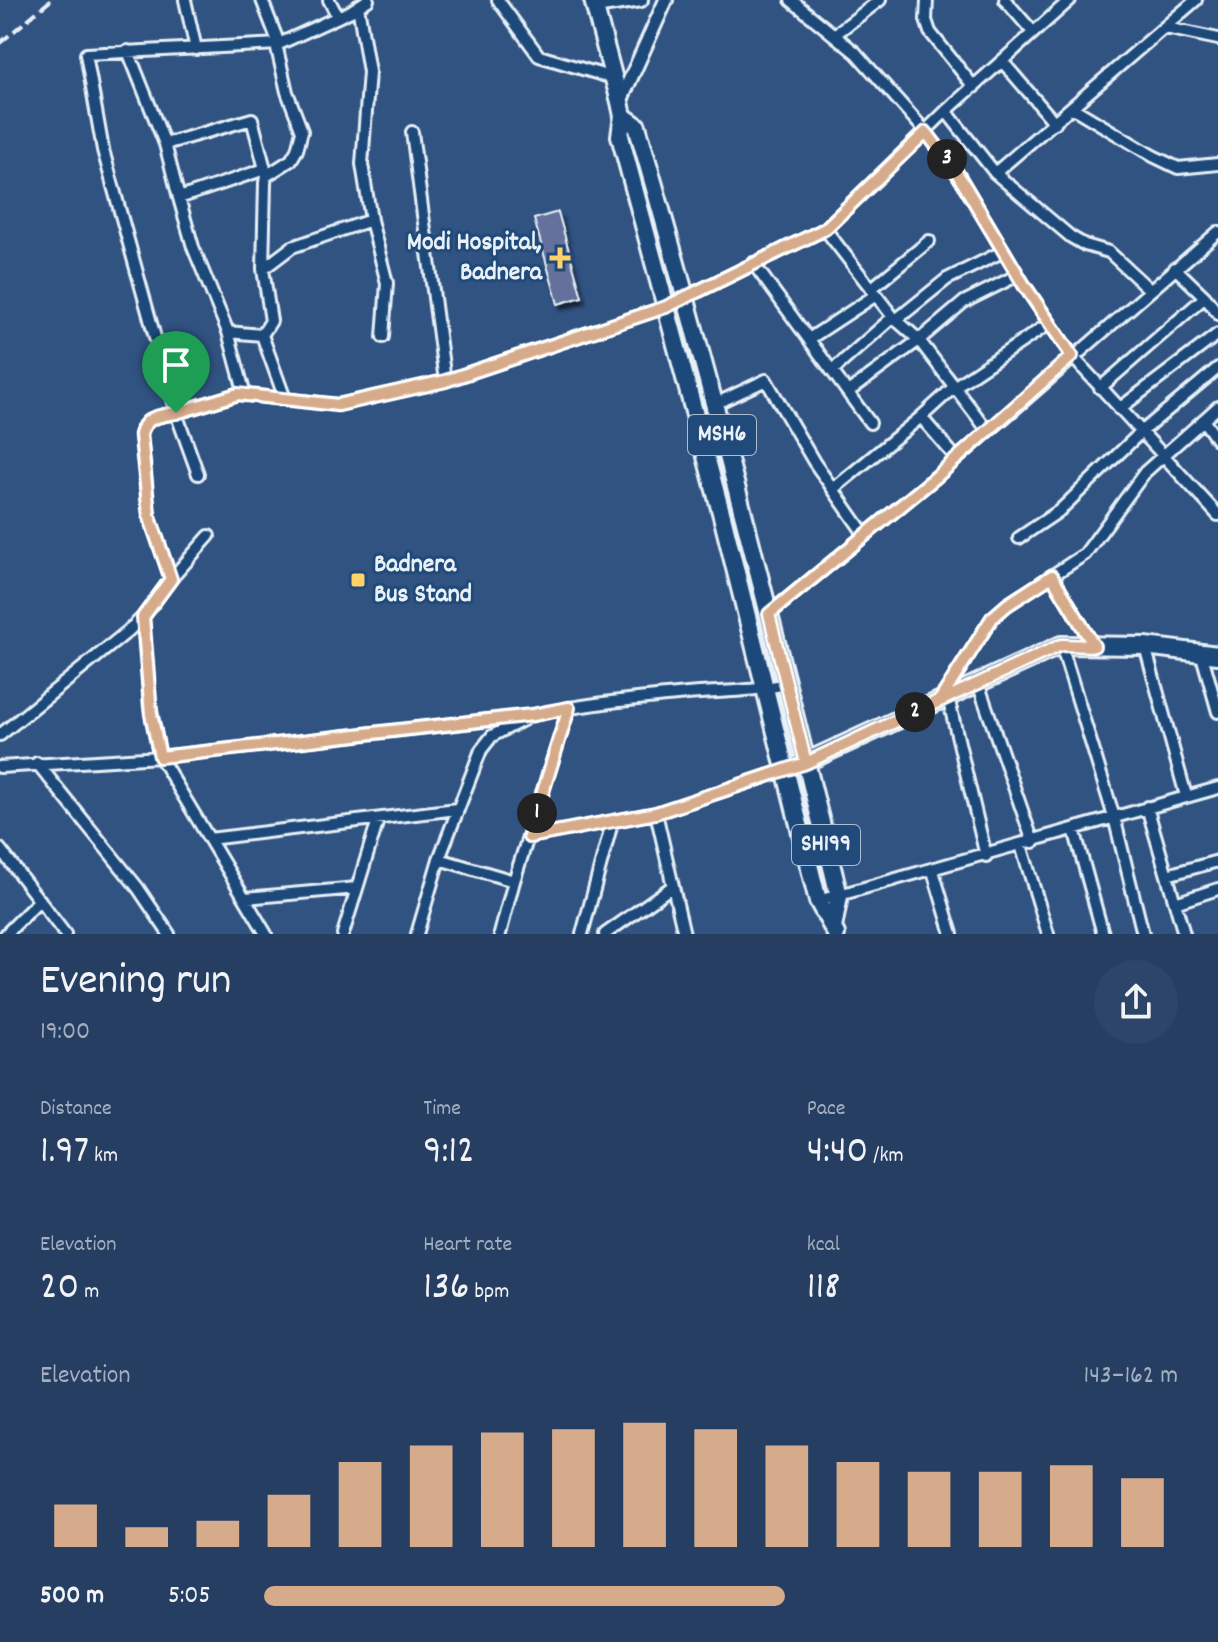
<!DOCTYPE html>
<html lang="en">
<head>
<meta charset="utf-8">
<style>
	body { margin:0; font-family:Dekko,sans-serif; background:#2d4568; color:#f1f3f6; height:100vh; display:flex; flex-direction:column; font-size:30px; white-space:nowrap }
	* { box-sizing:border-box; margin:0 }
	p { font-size:26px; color:#a3aebe }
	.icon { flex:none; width:44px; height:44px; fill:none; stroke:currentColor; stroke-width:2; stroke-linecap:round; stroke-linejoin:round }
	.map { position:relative; height:934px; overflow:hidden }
	.sheet { display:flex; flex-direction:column; background:#253e62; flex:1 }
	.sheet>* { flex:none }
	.pin { position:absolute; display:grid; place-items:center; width:68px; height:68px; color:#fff; margin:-82px -34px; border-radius:50% 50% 50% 0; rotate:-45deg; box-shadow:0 0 8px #0007 }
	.pin .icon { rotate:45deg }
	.km { position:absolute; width:40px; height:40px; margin:-20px; border-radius:50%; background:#222; color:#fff; font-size:22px; line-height:40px; text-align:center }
	.round { display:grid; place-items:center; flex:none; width:84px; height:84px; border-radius:42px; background:#2d4568 }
	.headline { display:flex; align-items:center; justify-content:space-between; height:136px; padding:0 40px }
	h1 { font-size:44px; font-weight:600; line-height:60px }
	.stats { display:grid; grid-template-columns:repeat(3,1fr); gap:12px; height:136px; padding:8px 40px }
	.stats div { display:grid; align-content:center }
	.stats b { font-size:40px; font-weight:600 }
	.stats small { font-size:22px; font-weight:400 }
	.stats p { font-size:22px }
	.chart { height:224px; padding:16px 40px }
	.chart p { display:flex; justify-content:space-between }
	.chart svg { width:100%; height:144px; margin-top:8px; stroke:#d6ab8b; stroke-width:6 }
	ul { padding:0 40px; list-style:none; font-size:26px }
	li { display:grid; grid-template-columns:128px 96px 1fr; align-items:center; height:60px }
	li i { height:20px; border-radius:10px; background:#d6ab8b }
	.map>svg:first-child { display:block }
	.building { fill:#63719c; stroke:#e8f1f8; stroke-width:2; filter:url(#shadow) }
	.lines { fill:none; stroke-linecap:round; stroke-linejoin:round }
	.minor-casing { stroke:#e8f1f8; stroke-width:16 }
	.tertiary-casing { stroke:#e8f1f8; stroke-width:18 }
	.primary-casing { stroke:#e8f1f8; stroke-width:22 }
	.minor { stroke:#1f4a7a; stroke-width:10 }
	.tertiary { stroke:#1f4a7a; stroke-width:12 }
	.primary { stroke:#1f4a7a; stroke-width:16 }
	.rail { stroke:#e8f1f8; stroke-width:4; stroke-dasharray:12 6; stroke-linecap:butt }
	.route-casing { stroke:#fff; stroke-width:16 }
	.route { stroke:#d6ab8b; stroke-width:10 }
	.poi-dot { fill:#ffd166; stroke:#1f4a7a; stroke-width:3 }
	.labels { text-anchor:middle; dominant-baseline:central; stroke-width:6; stroke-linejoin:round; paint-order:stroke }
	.shield { fill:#1f4a7a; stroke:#acbfd2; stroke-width:2 }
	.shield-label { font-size:24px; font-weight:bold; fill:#e8f1f8 }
	.poi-label { font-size:26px; font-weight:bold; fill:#e8f1f8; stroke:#1f4a7a; text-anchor:end }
</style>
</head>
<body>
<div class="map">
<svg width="1218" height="934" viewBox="0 0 1218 934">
	<defs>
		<filter id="shadow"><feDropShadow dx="3" dy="5.5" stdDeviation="2" flood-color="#0009"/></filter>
	</defs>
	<rect width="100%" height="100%" fill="#315382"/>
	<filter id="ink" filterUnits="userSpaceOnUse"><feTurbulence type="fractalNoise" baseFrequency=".0125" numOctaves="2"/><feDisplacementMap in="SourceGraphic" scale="16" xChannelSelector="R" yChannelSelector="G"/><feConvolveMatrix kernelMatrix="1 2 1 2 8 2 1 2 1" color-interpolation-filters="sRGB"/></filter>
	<g filter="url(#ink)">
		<path class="building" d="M558 212 582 297 558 304 534 219Z"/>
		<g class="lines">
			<defs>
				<path id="minor" d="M185 0 196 49
					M262 0 279 44
					M329 0 338 17
					M368 0 351 11 279 44 86 54 103 150 176 413 238 394 338 405 445 381 666 307 825 229 946 111 1070 0
					M498 0 539 56 613 78
					M791 0 856 53 926 132 957 173 1024 285 1072 356 1218 515
					M927 0 926 20 930 32 974 87
					M1005 0 1033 32
					M1166 28 1218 39
					M834 35 880 0
					M276 44 287 92 302 131 297 150 291 160 266 176 265 183 263 269 271 321 262 335 285 399
					M128 51 165 144 179 198 265 169 266 176
					M1002 61 1055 123
					M1073 108 1153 156 1178 168 1218 164
					M946 111 995 173 1196 0
					M412 132 445 381
					M165 144 252 119 265 169
					M995 173 1071 237 1085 245 1109 252 1150 290
					M179 198 193 247 228 332 262 335
					M371 220 387 283 383 337
					M825 229 893 317 919 340 988 431
					M753 263 870 423
					M1175 268 1205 297 1218 314
					M263 269 292 247 371 220 362 164 369 72 358 6
					M871 289 929 241
					M896 320 947 279 1004 251
					M228 332 245 395
					M809 339 876 295
					M832 371 893 317
					M1100 388 1205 297
					M848 392 919 340 964 302 1018 275
					M713 405 766 380 814 462 865 535
					M1119 409 1218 334
					M1203 420 1218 441
					M957 459 921 417 954 387 1050 323
					M833 489 921 417
					M1019 538 1059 511 1140 433 1218 368
					M1052 576 1094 646
					M171 579 149 515 141 435C144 416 161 416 176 413L198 474
					M769 614 936 477 1218 232
					M143 617 150 706 160 757 266 934
					M1061 645 1114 817 1143 934
					M1145 646 1186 796
					M1201 652 1218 712
					M978 683 1033 842
					M942 697 992 618 1007 605 1085 554 1145 472 1218 407
					M948 697 986 856
					M0 735 127 632 143 617 171 579 209 536
					M37 763 138 888 169 934
					M0 767 160 757 533 715C584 704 635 699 687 694 720 691 753 692 786 684
					M1147 807 1184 934
					M656 813 684 934
					M1074 829 1103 934
					M529 837 656 813 786 770
					M209 839 457 809
					M1021 845 1048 934
					M0 849 65 934
					M439 859 514 881
					M933 871 952 934
					M1167 875 1218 861
					M245 898 357 888
					M818 901 1218 788
					M1175 903 1218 889
					M6 934 40 900
					M343 934 378 820
					M417 934 439 859 481 750 492 736 525 719
					M500 934 514 881 569 708
					M582 934 612 823
					M605 934 673 886"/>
				<path id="tertiary" d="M595 7 641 0
					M620 102 666 0"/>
				<path id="primary" d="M593 0 620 102 623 116 620 136 722 516 818 901 836 934
					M623 116 637 126C711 381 776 638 839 896L833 928
					M799 765 1061 645 1145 646 1218 655"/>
			</defs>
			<use href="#minor" class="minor-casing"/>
			<use href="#tertiary" class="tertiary-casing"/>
			<use href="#primary" class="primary-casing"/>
			<use href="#minor" class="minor"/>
			<use href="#tertiary" class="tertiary"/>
			<use href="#primary" class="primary"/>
			<path class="rail" d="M0 43 51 0"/>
		</g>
	</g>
	<g class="lines" filter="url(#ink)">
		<defs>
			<path id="route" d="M176 413C160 416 144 416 141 435L149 515 171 579 143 617 151 714 160 757 533 715 569 708 529 837 656 813 806 763 940 700 992 618 1007 605 1052 576 1094 646 1061 645 806 763 769 614 936 477 1072 356 1024 285 957 173 926 132 825 229 666 307 445 381 338 405 238 394 176 413"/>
		</defs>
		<use href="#route" class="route-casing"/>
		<use href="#route" class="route"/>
	</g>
	<g class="poi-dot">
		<path d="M556 246h8v8h8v8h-8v8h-8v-8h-8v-8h8z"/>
		<rect x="350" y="572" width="16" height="16" rx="4"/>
	</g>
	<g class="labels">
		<g class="shield">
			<rect x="688" y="415" width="68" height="40" rx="6"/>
			<rect x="792" y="825" width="68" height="40" rx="6"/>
		</g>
		<g class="shield-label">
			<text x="722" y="435">MSH6</text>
			<text x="826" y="845">SH199</text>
		</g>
		<g class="poi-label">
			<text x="542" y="243">Modi Hospital,<tspan x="542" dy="30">Badnera</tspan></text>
			<text x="374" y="565" text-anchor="start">Badnera<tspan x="374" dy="30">Bus Stand</tspan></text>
		</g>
	</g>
</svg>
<div class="pin" style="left:176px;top:413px;background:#1e9e55"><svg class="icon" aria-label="arrive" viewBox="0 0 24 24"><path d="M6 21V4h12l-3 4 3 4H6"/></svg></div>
<b class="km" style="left:537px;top:813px">1</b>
<b class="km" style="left:915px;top:712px">2</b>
<b class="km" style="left:947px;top:159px">3</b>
</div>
<section class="sheet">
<div class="headline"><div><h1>Evening run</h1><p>19:00</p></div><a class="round"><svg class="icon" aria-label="share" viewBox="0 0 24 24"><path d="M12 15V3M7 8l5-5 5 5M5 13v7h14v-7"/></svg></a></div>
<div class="stats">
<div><p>Distance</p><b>1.97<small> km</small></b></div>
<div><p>Time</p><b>9:12</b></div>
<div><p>Pace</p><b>4:40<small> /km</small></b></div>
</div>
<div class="stats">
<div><p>Elevation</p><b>20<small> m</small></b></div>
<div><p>Heart rate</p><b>136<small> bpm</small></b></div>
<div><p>kcal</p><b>118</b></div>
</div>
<div class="chart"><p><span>Elevation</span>143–162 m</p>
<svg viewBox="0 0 160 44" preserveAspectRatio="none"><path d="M5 44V31M15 44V38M25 44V36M35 44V28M45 44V18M55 44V13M65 44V9M75 44V8M85 44V6M95 44V8M105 44V13M115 44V18M125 44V21M135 44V21M145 44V19M155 44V23"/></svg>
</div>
<ul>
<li><b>500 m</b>5:05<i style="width:57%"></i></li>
</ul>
</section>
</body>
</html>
